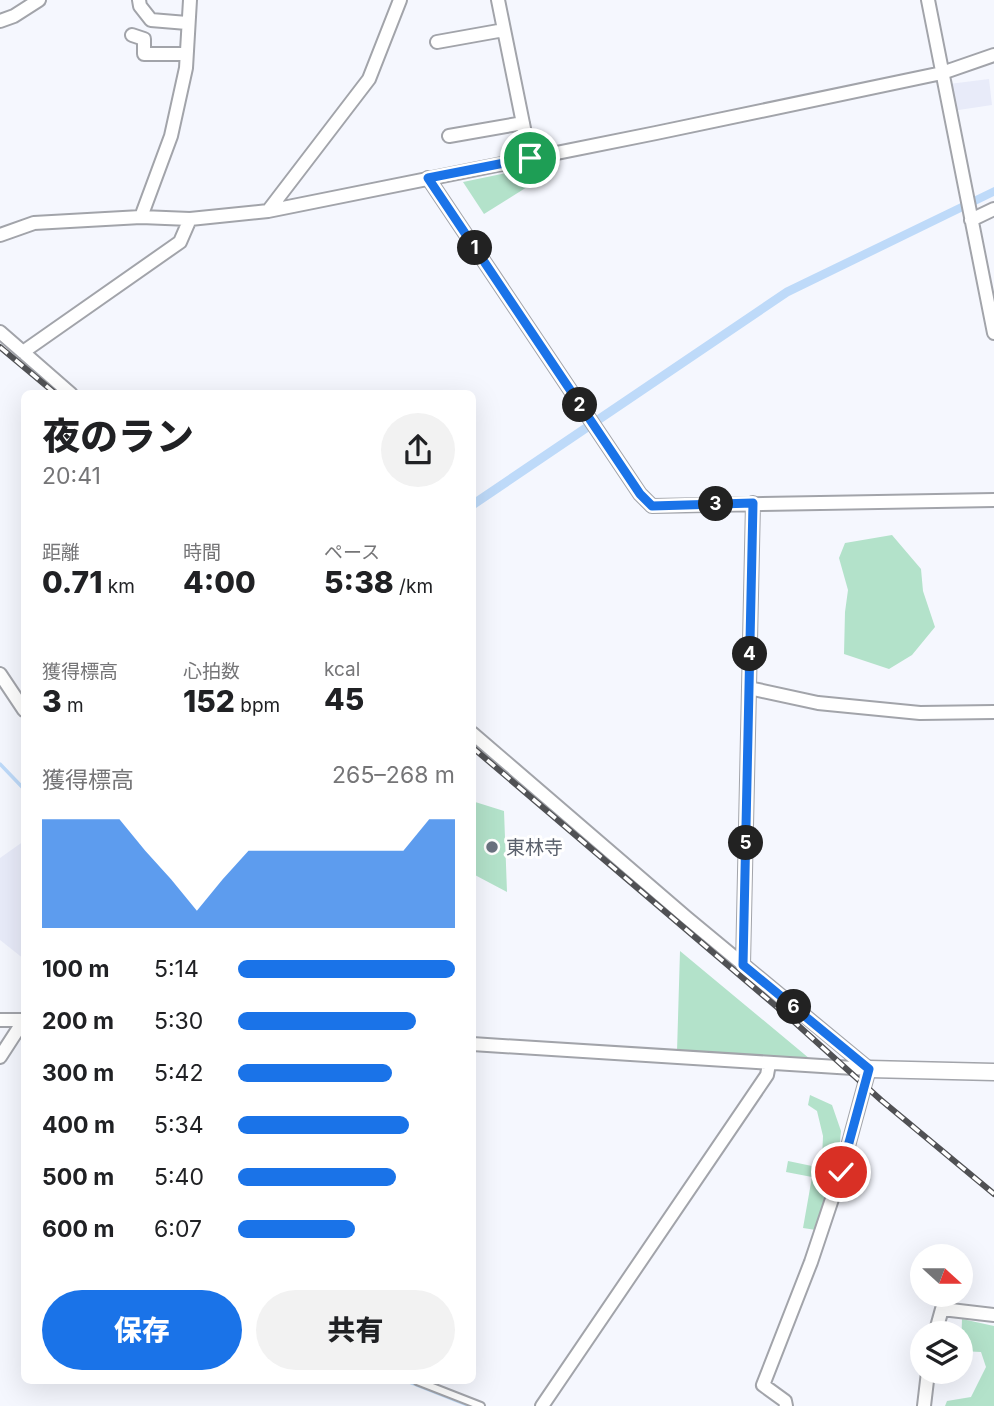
<!DOCTYPE html>
<html lang="ja">
<head>
<meta charset="utf-8">
<style>
	body { margin:0; font-family:Inter,"Noto Sans JP",sans-serif; background:#f2f2f2; color:#202124; height:100vh; display:flex; flex-direction:column; font-size:26px; white-space:nowrap }
	* { box-sizing:border-box; margin:0 }
	p { font-size:23px; color:#757577 }
	.icon { flex:none; width:38px; height:38px; fill:none; stroke:currentColor; stroke-width:2; stroke-linecap:round; stroke-linejoin:round }
	.map { position:relative; flex:1; overflow:hidden }
	.sheet { position:absolute; left:21px; top:390px; width:455px; height:994px; display:flex; flex-direction:column; background:#fff; border-radius:10px; box-shadow:0 7px 28px #0002 }
	.sheet>* { flex:none }
	.needle { width:46px; rotate:111deg }
	.tools { position:absolute; left:910px; top:1244px; display:grid; gap:14px }
	.tools a { display:grid; place-items:center; width:63px; height:63px; border-radius:50%; background:#fff; box-shadow:0 7px 28px #0002; font-size:35px }
	.pin { position:absolute; display:grid; place-items:center; width:60px; height:60px; color:#fff; margin:-30px; border:4px solid #fff; border-radius:50%; box-shadow:0 2px 7px #0007 }
	.km { position:absolute; width:35px; height:35px; margin:-18px; border-radius:50%; background:#222; color:#fff; font-size:19px; line-height:35px; text-align:center }
	.round { display:grid; place-items:center; flex:none; width:74px; height:74px; border-radius:37px; background:#f2f2f2 }
	.head { display:flex; align-items:center; justify-content:space-between; height:119px; padding:0 21px }
	h1 { font-size:38px; font-weight:800; line-height:52px }
	.metrics { display:grid; grid-template-columns:repeat(3,1fr); gap:10px; height:119px; padding:7px 21px }
	.metrics div { display:grid; align-content:center }
	.metrics b { font-size:30px; font-weight:800 }
	.metrics small { font-size:19px; font-weight:400 }
	.metrics p { font-size:19px }
	.chart { height:196px; padding:14px 21px }
	.chart p { display:flex; justify-content:space-between }
	.chart svg { width:100%; height:126px; margin-top:7px; fill:#1a73e8; opacity:.7 }
	.cta { display:flex; gap:14px; margin-top:auto; padding:14px 21px }
	.cta a { flex:1; height:80px; border-radius:42px; background:#1a73e8; color:#fff; font-size:28px; font-weight:800; line-height:80px; text-align:center }
	.cta a+a { background:#f2f2f2; color:#202124 }
	ul { padding:0 21px; list-style:none; font-size:23px }
	li { display:grid; grid-template-columns:112px 84px 1fr; align-items:center; height:52px }
	li i { height:18px; border-radius:9px; background:#1a73e8 }
	.map>svg:first-child { display:block }
	.built { fill:#e8ebf9 }
	.green { fill:#b3e2ca }
	.water { fill:#bedaf9 }
	.lines { fill:none; stroke-linecap:round; stroke-linejoin:round }
	.stream { stroke:#bedaf9; stroke-width:3.5 }
	.service-casing { stroke:#a2a4aa; stroke-width:10 }
	.minor-casing { stroke:#a2a4aa; stroke-width:16 }
	.tertiary-casing { stroke:#a2a4aa; stroke-width:19 }
	.service { stroke:#fff; stroke-width:6 }
	.minor { stroke:#fff; stroke-width:12 }
	.tertiary { stroke:#fff; stroke-width:16 }
	.rail-casing { stroke:#505154; stroke-width:6 }
	.rail { stroke:#fff; stroke-width:3.5; stroke-dasharray:10; stroke-linecap:butt }
	.route-casing { stroke:#fff; stroke-width:14 }
	.route { stroke:#1a73e8; stroke-width:9 }
	.worship-dot { fill:#6b7280; stroke:#fff; stroke-width:2.5 }
	.labels { text-anchor:middle; dominant-baseline:central; stroke-width:6; stroke-linejoin:round; paint-order:stroke }
	.worship-label { font-size:19px; fill:#5b616d; stroke:#fff; text-anchor:start }
</style>
</head>
<body>
<div class="map">
<svg width="994" height="1406" viewBox="0 0 994 1406">
	<rect width="100%" height="100%" fill="#f5f7fe"/>
	<path class="built" d="M989 79 992 105 952 111 949 84Z
		M24 841V959L0 940V858Z"/>
	<path class="green" d="M525 169 535 182 484 214 463 182Z
		M892 535 921 569 923 591 935 627 912 655 889 669 844 654 845 612 848 590 839 558 845 543Z
		M472 801 504 811 507 892 473 874Z
		M680 951 810 1059 677 1052Z
		M810 1095 832 1105 841 1131 839 1151 816 1230 803 1228 812 1177 786 1172 788 1161 812 1166 822 1159 823 1136 817 1111 808 1105Z
		M962 1319 994 1326V1406H945L947 1401 971 1397 986 1367 981 1352 961 1351Z"/>
	<path class="water" d="M994 187V196L789 296 473 510V499L785 288Z"/>
	<g class="lines">
		<path class="stream" d="M0 764 24 789
			M407 1381 470 1406"/>
		<defs>
			<path id="service" d="M417 1381 481 1406"/>
			<path id="minor" d="M139 0 140 6 151 20 187 23
				M498 0 530 158
				M928 0 994 333
				M0 21 14 16 39 0
				M132 35 144 39V54H186
				M437 42 504 30
				M449 136 523 123
				M428 178 640 494 652 506 994 500
				M268 211 369 79 400 0
				M141 217 171 136 186 68 190 0
				M971 220 994 209
				M0 235 34 223 141 217 190 219 268 211 656 133 942 73 994 55
				M0 332 71 394
				M23 352 180 242 190 219
				M0 674 24 710
				M749 688 818 703 920 713 994 712
				M472 733 687 918 869 1069
				M743 965 753 503
				M0 1020H24
				M472 1044 869 1069
				M0 1057 24 1020
				M935 1334 942 1309 994 1315
				M542 1406 767 1075 769 1064
				M786 1406 785 1401 763 1385 811 1262 841 1172 869 1069
				M924 1406 928 1372"/>
			<path id="tertiary" d="M869 1069 994 1072"/>
		</defs>
		<use href="#service" class="service-casing"/>
		<use href="#minor" class="minor-casing"/>
		<use href="#tertiary" class="tertiary-casing"/>
		<use href="#service" class="service"/>
		<use href="#minor" class="minor"/>
		<use href="#tertiary" class="tertiary"/>
		<defs>
			<path id="rail" d="M0 347 56 394
				M472 747 791 1019 881 1100 994 1194"/>
		</defs>
		<use href="#rail" class="rail-casing"/>
		<use href="#rail" class="rail"/>
	</g>
	<g class="lines">
		<defs>
			<path id="route" d="M530 158 428 178 640 494 652 506 753 503 743 965 869 1069 841 1172"/>
		</defs>
		<use href="#route" class="route-casing"/>
		<use href="#route" class="route"/>
	</g>
	<circle class="worship-dot" cx="492" cy="847" r="7"/>
	<g class="labels">
		<g class="worship-label">
			<text x="506" y="847">東林寺</text>
		</g>
	</g>
</svg>
<div class="tools">
<a><svg class="needle" viewBox="-14 -14 28 28"><path d="M0-13l5 13h-10z" fill="#e53935"/><path d="M0 13l5-13h-10z" fill="#757577"/></svg></a>
<a><svg class="icon" aria-label="layers" viewBox="0 0 24 24"><path d="M12 4l9 5-9 5-9-5zM3 14l9 5 9-5"/></svg></a>
</div>
<div class="pin" style="left:530px;top:158px;background:#1e9e55"><svg class="icon" aria-label="arrive" viewBox="0 0 24 24"><path d="M6 21V4h12l-3 4 3 4H6"/></svg></div>
<div class="pin" style="left:841px;top:1172px;background:#d93025"><svg class="icon" aria-label="check" viewBox="0 0 24 24"><path d="M5 12l5 5 9-10"/></svg></div>
<b class="km" style="left:475px;top:248px">1</b>
<b class="km" style="left:580px;top:405px">2</b>
<b class="km" style="left:716px;top:504px">3</b>
<b class="km" style="left:750px;top:654px">4</b>
<b class="km" style="left:746px;top:843px">5</b>
<b class="km" style="left:794px;top:1007px">6</b>
<section class="sheet">
<div class="head"><div><h1>夜のラン</h1><p>20:41</p></div><a class="round"><svg class="icon" aria-label="share" viewBox="0 0 24 24"><path d="M12 15V3M7 8l5-5 5 5M5 13v7h14v-7"/></svg></a></div>
<div class="metrics">
<div><p>距離</p><b>0.71<small> km</small></b></div>
<div><p>時間</p><b>4:00</b></div>
<div><p>ペース</p><b>5:38<small> /km</small></b></div>
</div>
<div class="metrics">
<div><p>獲得標高</p><b>3<small> m</small></b></div>
<div><p>心拍数</p><b>152<small> bpm</small></b></div>
<div><p>kcal</p><b>45</b></div>
</div>
<div class="chart"><p><span>獲得標高</span>265–268 m</p>
<svg viewBox="0 0 160 44" preserveAspectRatio="none"><path d="M0 44V6L10 6L20 6L30 6L40 17L50 27L60 38L70 27L80 17L90 17L100 17L110 17L120 17L130 17L140 17L150 6L160 6V44z"/></svg>
</div>
<ul>
<li><b>100 m</b>5:14<i style="width:100%"></i></li>
<li><b>200 m</b>5:30<i style="width:82%"></i></li>
<li><b>300 m</b>5:42<i style="width:71%"></i></li>
<li><b>400 m</b>5:34<i style="width:79%"></i></li>
<li><b>500 m</b>5:40<i style="width:73%"></i></li>
<li><b>600 m</b>6:07<i style="width:54%"></i></li>
</ul>
<div class="cta"><a>保存</a><a>共有</a></div>
</section>
</div>
</body>
</html>
